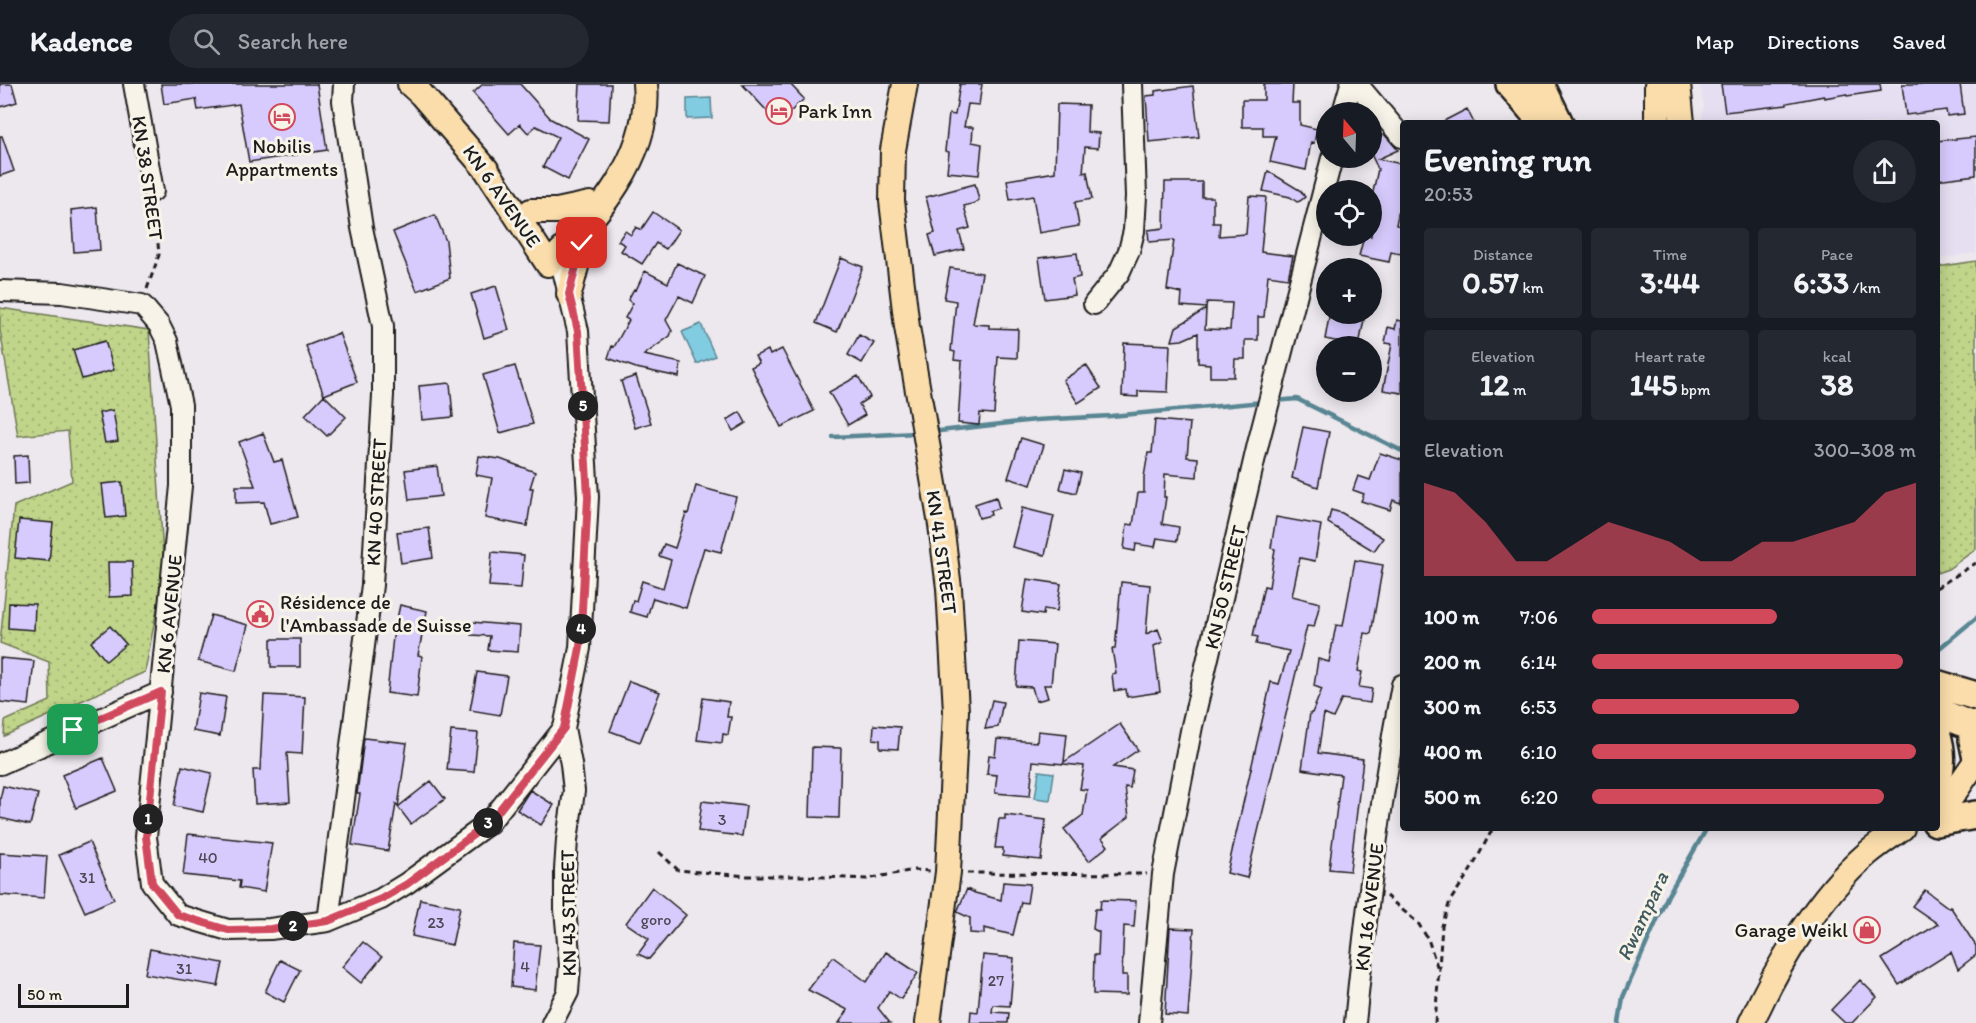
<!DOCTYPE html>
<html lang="en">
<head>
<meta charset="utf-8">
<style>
	body { margin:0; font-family:Itim,sans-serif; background:#242831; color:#f1f3f6; height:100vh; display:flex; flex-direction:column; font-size:22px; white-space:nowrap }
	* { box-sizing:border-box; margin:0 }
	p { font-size:20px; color:#9ea1a6 }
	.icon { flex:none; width:33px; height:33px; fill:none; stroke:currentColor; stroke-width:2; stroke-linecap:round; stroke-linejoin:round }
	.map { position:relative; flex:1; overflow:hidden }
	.sheet { position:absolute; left:1400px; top:36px; width:540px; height:711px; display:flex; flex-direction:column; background:#171b24; border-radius:6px; box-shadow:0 3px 15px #0003 }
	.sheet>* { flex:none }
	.needle { width:39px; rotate:341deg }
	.controls { position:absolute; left:1316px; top:18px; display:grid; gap:12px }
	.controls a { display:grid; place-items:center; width:66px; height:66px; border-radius:50%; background:#171b24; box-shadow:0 3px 15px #0003; font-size:30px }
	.scale { position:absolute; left:18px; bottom:15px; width:111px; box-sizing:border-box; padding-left:6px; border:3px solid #1c1c1c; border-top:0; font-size:16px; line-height:21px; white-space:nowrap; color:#1c1c1c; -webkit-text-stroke:4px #f7f3e8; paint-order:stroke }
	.pin { position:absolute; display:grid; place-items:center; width:51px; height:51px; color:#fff; margin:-26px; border-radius:12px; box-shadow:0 3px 9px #0006 }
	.km { position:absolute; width:30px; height:30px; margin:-15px; border-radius:50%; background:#222; color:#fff; font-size:16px; line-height:30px; text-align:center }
	.round { display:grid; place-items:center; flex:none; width:63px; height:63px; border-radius:32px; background:#242831 }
	.headline { display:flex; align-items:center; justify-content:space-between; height:102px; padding:0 24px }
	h1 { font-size:33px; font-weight:800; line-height:45px }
	.figures { display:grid; grid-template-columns:repeat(3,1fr); gap:9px; height:102px; padding:6px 24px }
	.figures div { display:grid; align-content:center; border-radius:6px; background:#242831; text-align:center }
	.figures b { font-size:30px; font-weight:800 }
	.figures small { font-size:16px; font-weight:400 }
	.figures p { font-size:16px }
	.chart { height:168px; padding:12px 24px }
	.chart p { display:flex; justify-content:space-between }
	.chart svg { width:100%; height:108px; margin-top:6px; fill:#d1495b; opacity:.7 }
	ul { padding:0 24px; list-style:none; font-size:20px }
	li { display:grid; grid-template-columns:96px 72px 1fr; align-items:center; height:45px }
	li i { height:15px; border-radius:8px; background:#d1495b }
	header { display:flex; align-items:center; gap:36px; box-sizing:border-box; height:84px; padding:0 30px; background:#171b24; border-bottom:2px solid #363941 }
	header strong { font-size:28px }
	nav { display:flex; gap:33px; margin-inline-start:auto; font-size:21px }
	.search { width:420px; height:54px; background:#242831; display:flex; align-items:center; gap:15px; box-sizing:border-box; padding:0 21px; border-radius:33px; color:#9ea1a6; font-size:22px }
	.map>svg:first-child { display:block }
	.built { fill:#e6dff2 }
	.grass { fill:url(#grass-dots); stroke:#6e7853; stroke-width:1.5 }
	.water { fill:#81cce1; stroke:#598692; stroke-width:1.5 }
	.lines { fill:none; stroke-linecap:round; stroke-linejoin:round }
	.stream { stroke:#598692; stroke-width:4.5 }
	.building { fill:#d7cbfd; stroke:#1c1c1c; stroke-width:1.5 }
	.minor-casing { stroke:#1c1c1c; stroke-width:24 }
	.major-casing { stroke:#1c1c1c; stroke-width:28 }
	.highway-casing { stroke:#1c1c1c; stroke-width:32 }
	.path { stroke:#1c1c1c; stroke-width:3; stroke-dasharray:6 4.5; stroke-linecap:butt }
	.minor { stroke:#f7f3e8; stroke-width:20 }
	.major { stroke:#faddab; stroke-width:24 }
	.highway { stroke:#faddab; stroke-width:27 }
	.route-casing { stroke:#fff; stroke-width:12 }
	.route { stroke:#d1495b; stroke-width:8 }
	.labels { text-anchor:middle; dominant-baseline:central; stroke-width:6; stroke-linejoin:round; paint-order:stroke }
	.number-label { font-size:16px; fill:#4b4854 }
	.poi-label { font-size:20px; fill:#1c1c1c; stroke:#f7f3e8; text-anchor:start }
	.street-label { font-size:20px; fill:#1c1c1c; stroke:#f7f3e8 }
	.water-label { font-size:21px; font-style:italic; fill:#3f5a61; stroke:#f7f3e8 }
</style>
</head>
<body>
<header>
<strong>Kadence</strong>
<div class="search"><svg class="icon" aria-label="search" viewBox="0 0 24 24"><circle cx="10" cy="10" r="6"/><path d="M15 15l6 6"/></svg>Search here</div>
<nav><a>Map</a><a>Directions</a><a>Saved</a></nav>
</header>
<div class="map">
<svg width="1976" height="939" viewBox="0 0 1976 939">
	<defs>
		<pattern id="grass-dots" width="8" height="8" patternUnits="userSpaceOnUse" patternTransform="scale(1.5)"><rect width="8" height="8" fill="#c0d58a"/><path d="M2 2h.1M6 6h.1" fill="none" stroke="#a4b676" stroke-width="1.8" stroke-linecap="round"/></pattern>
	</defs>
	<rect width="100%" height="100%" fill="#ede7ee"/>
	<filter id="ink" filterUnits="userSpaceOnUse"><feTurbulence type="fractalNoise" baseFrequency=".0167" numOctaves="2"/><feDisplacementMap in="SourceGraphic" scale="12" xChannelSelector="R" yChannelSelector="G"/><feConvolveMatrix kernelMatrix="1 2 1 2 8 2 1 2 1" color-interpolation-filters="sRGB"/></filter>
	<g filter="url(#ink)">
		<path class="built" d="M1700 0H1974L1976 5V169L1937 175 1936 39H1701L1704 22Z"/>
		<path class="grass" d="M1976 177V465L1948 485 1937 489V183Z
			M0 224 149 246 164 488 145 588 4 652 5 637 50 617 49 578 0 559 14 422 72 397 68 347 18 352 0 246Z"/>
		<path class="water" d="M711 14 712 34 687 35V15Z
			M701 240 715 272 697 280 682 248Z
			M1039 687 1054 689 1050 716 1035 714Z"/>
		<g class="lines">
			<path class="stream" d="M1275 317 1297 315 1402 367
				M931 348 1036 336 1111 332 1263 318
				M833 353 917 349
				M1936 567 1976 534
				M1619 939 1623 913 1668 811 1707 744"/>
		</g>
		<path class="building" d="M0 0H12L17 18 0 23Z
			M161 0H317L327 66 249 78 239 20 198 26 196 15 164 20Z
			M483 0H520L551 35 549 34 589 55 568 96 543 83 558 53 536 42 528 49 520 40 509 50 473 9Z
			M580 0H611L609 37 578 36Z
			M742 0H790L804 15 778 39Z
			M960 0H982L979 21 968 20 964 43H973L972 58 982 60 979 91 947 88 949 68 945 67 949 30 955 31Z
			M1264 0H1293L1292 19H1300V41L1317 45 1314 59 1311 58 1306 86 1270 78 1276 52H1263V43H1242V16H1264Z
			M1721 0H1880L1881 7 1847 12 1846 10 1824 14V12L1787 19V21L1725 28Z
			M1902 0H1960L1964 30 1947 32 1946 26 1906 31Z
			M1193 2 1199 53 1149 58 1146 12 1155 11V7Z
			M1057 20 1088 21 1087 48 1099 49 1098 64 1085 63 1083 89 1087 88 1092 115 1075 118 1079 142 1039 149 1033 112 1010 116 1007 96 1055 88Z
			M1467 25 1474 39H1440Z
			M1371 35 1381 52 1384 50 1398 66 1378 75 1402 80V110L1396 141 1402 142V170L1391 168 1389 178 1359 172 1364 152H1371V117L1378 85 1371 70Z
			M0 52H2L14 87 0 92Z
			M1976 53V91L1936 96V57Z
			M1268 87 1301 107 1305 113 1300 117 1297 118 1290 113 1263 107Z
			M1165 98H1202V113H1213V139H1220L1219 152 1246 150 1249 112 1266 113 1261 168 1293 172 1288 194 1268 191 1264 233H1258V256H1245V275H1235L1234 293H1210V280L1198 279V249L1182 256 1172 257 1176 243 1206 225 1205 245 1230 246 1232 219 1207 218 1206 224 1181 222 1182 209 1167 206 1174 156 1149 158 1148 146 1164 144Z
			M975 100 979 116 975 119 964 122 970 144 959 147 964 165 935 172 929 151 935 149 926 113Z
			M97 123 100 166 74 168 71 126Z
			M653 128 679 146 666 165 656 159 642 180 621 167 625 161 618 157 625 147 631 151 636 143 641 146Z
			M435 131 446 157 450 194 417 207 393 148Z
			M1077 169 1080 193 1072 195 1075 211 1045 215 1039 174Z
			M841 174 863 183 837 248 816 239Z
			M677 179 705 192 693 219 679 212 666 236 672 247 670 252 644 271 681 279 679 293 636 284 608 274 612 262 614 263 629 236 625 234 633 219 628 216 634 205 636 206 645 187 668 199Z
			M950 184 982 189 973 240 989 241V244L1018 245 1017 274 998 273 994 330 980 329 979 341 958 339 962 277 954 276 955 268 951 267 956 217 944 215Z
			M496 202 509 246 484 254 471 210Z
			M1338 230H1365L1359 262 1325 255 1329 233 1337 234Z
			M1397 236 1402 237V309L1383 306 1392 260 1385 259 1388 243 1395 245Z
			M339 249 357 298 324 311 306 262Z
			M859 251 874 259 862 279 848 271Z
			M105 257 114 286 82 295 73 266Z
			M1124 259 1170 261 1168 308 1138 307V313L1122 312Z
			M782 265 814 327 781 343 751 283 759 279 755 272 768 266 770 271Z
			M1086 281 1101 304 1078 319 1063 296Z
			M515 282 533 340 500 349 483 291Z
			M636 292 651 339 635 344 621 297Z
			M858 292 870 313 859 320 865 331 848 341 829 308Z
			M450 299 453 333 422 336 419 302Z
			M324 311 346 333 327 352 305 331Z
			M113 326 118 357 105 359 99 329Z
			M740 328 746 339 733 347 727 336Z
			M1155 336 1190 339 1187 373 1198 374 1197 393 1165 390 1164 413H1166L1162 440 1179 443 1177 457 1157 454 1155 463 1136 460 1135 467 1124 465 1127 440 1133 441 1138 409H1144V393L1148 369H1152Z
			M1303 343 1329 348 1318 403 1292 394Z
			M263 349 274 378 282 376 298 433 270 440 264 418 236 419V402H255L239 358Z
			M1021 354 1044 361 1031 401 1008 394Z
			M1380 369 1402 376V411L1400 419 1393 416 1390 426 1361 417 1364 410 1353 406 1358 392 1370 396Z
			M28 371 29 399 15 400 14 372Z
			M479 372 500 375 535 388 530 404H533L527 442 485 434 492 394 476 391Z
			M437 382 441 412 409 416 405 386Z
			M1065 385 1081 389 1076 409 1060 405Z
			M122 398 125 432 106 434 102 400Z
			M696 402 736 413 721 468 704 464 686 524 653 514 647 533 630 528 633 516 636 517 642 497 663 504 671 476 659 472 664 460 675 464 686 429 688 430Z
			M996 413 999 424 990 427 991 431 979 434 975 420Z
			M1022 424 1054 432 1045 471 1012 463Z
			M1331 426 1342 429 1383 454 1374 467 1328 439Z
			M1276 433 1321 441 1315 477 1300 474 1292 512 1320 519 1314 543 1307 542 1247 794 1227 789 1271 598 1279 600 1289 567 1256 560 1258 553 1253 552 1264 502 1269 503 1275 465 1271 464Z
			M19 436 53 439 49 477 15 474Z
			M429 444 433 474 401 479 397 448Z
			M492 468 524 471 521 504 489 502Z
			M1355 476 1383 481 1371 550 1365 549 1358 587 1362 588 1359 603 1372 605 1370 619 1342 615 1333 634 1324 630 1318 669 1363 675 1350 787 1329 785 1341 691 1302 685 1310 629H1312L1322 605 1314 602 1318 575 1329 578 1336 541 1343 542Z
			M108 478H132L133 512 109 513Z
			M1027 495 1061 500 1057 527 1044 525 1043 531 1022 528Z
			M1121 498 1150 501 1146 550 1158 545 1163 558 1154 562 1160 608 1127 613 1126 605 1114 607 1112 590 1116 589 1112 565H1115Z
			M9 519 35 520 34 546 8 544Z
			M400 521 427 527 418 571 422 572 417 613 387 609 393 553Z
			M211 531 248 541 236 587 198 577Z
			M471 538 520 542 518 568 488 566 490 552 471 551Z
			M110 542 126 560 106 577 91 558Z
			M271 555H300V583H271Z
			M1019 557 1055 560 1051 601H1044L1048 614 1036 617 1032 603 1016 602Z
			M0 574 34 577 29 621 0 618Z
			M477 588 507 592 500 631 470 626Z
			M629 597 660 608 640 658 610 647Z
			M199 609 226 613 220 652 193 647Z
			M264 611 305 613 302 670 287 669 290 718 255 720 253 686H260Z
			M703 614 729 618 727 633H731L728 651 723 650 722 659 697 656Z
			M992 616 1003 618 998 643 985 645Z
			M1120 640 1138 666 1113 683 1133 686 1130 704 1125 703 1129 733 1102 754 1108 762 1089 777 1064 745 1083 731 1087 706 1080 705 1084 682 1033 677 1030 712 995 709 997 691 987 690 989 671 995 672 997 655 1037 658 1038 647 1067 650 1064 678Z
			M874 641 900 643 898 665 880 664V656L873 655Z
			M451 647 478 649 474 688 447 686Z
			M364 654 407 659 398 723 396 720 388 767 352 761 360 710H357Z
			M812 663 841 664 839 734 810 733Z
			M103 674 117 707 76 724 62 691Z
			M182 682 212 689 203 728 174 722Z
			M431 697 445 715 411 740 398 723Z
			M3 702 38 710 30 741 0 734V715Z
			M530 706 554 721 541 741 517 726Z
			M702 717 746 722 742 752 698 747Z
			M1005 731 1046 736 1041 776 1003 772V764H995L999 735H1005Z
			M188 750 272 759 264 808 239 804 240 797 183 791Z
			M89 758 114 815 85 828 59 771Z
			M0 769 47 772 44 814 0 811Z
			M1003 798 1030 800 1027 819 1021 818 1013 851 984 844V850L970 849V834L957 828 967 805 975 809 1001 816Z
			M652 803 686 831 649 875 638 870 649 855 626 839Z
			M1925 806 1949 824 1950 822 1976 862V871L1958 885 1951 868 1899 901 1882 875 1938 840 1912 822Z
			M420 815 460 823 452 861 412 852Z
			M1101 816 1136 817 1134 843 1124 842 1122 891H1127V911L1093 910 1094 871H1098L1099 848 1093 845 1095 825H1100Z
			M1170 844 1194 845 1188 932 1165 930Z
			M363 858 382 873 361 899 342 883Z
			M514 859 540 861 535 906 511 903Z
			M150 865 223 879 218 902 145 890Z
			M886 868 918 889 901 915 889 907 878 924 890 939H839L848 926 808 906 833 873 867 898Z
			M983 871 1014 874 1010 922 993 921 992 928 1009 929 1008 939H970L971 927 978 928Z
			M280 876 300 886 284 918 265 908Z
			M1860 896 1877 913 1852 939H1845L1831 926Z"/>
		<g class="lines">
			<defs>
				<path id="minor" d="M134 0 153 107
					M1357 0 1402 53
					M1343 28 1351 0
					M0 207 62 209 142 221 159 241 167 257 181 321V402L146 753 152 799 178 831 228 846 270 845 328 837 381 815 407 799 489 739 564 644 580 564 588 413 578 247 559 170
					M1094 220 1119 189 1129 167 1134 147 1136 112 1132 0
					M0 680 161 608
					M328 837 372 501 383 311V242L362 144 343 17 344 0
					M552 939 568 908 570 881 565 825V786L567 756 574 707 571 680 564 644
					M1149 939 1163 790 1192 642 1258 360 1332 74
					M1355 939C1366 826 1381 713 1402 601"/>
				<path id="major" d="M410 0 421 10 486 85 548 180C596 135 652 71 645 0
					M905 0 893 66 892 117 907 243 941 441 949 504 956 627 948 788 928 939
					M1657 0V39
					M1678 0 1682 39
					M531 127H557L590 120
					M569 210 582 159 589 144
					M1947 719 1976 677
					M1751 939C1778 880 1818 812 1868 769 1879 760 1891 752 1902 744"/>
				<path id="highway" d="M1510 0 1538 33 1540 39
					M1540 0 1559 39
					M1936 600 1976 612
					M1936 627 1974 643
					M1976 640 1973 656 1976 670
					M1936 648C1942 667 1942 681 1936 701
					M1936 738 1976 731"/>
			</defs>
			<use href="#minor" class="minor-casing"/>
			<use href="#major" class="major-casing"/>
			<use href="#highway" class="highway-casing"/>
			<path class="path" d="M147 205 159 171 155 124
				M1936 504 1976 479
				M659 768 678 786 746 792H806L867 795 914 786 931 787
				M967 789 1147 790
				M1386 812 1418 839 1428 855 1438 885
				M1435 939 1442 842 1450 817 1472 784 1493 744"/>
			<use href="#minor" class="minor"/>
			<use href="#major" class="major"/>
			<use href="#highway" class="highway"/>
		</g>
	</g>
	<g class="lines" filter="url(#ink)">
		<defs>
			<path id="route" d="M73 646 161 608 146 753 152 799 178 831 228 846 270 845 328 837 381 815 407 800 489 739 564 644 580 564 588 413 578 247 569 210 582 159"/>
		</defs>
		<use href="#route" class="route-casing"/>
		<use href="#route" class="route"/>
	</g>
	<defs>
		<symbol id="hotel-ring" viewBox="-11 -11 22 22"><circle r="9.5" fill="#f7f3e8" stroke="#d1495b" stroke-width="1.5"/><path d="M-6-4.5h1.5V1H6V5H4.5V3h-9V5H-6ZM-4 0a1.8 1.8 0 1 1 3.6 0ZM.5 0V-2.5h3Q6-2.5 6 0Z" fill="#d1495b"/></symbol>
		<symbol id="civic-ring" viewBox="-11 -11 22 22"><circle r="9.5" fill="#f7f3e8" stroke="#d1495b" stroke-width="1.5"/><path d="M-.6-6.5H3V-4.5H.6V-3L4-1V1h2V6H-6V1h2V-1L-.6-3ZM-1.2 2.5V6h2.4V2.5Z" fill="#d1495b"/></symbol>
		<symbol id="shop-ring" viewBox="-11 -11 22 22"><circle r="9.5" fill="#f7f3e8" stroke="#d1495b" stroke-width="1.5"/><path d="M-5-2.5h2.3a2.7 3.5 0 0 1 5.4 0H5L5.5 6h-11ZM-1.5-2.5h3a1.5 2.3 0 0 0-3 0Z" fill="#d1495b"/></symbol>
	</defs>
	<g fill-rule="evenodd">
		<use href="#hotel-ring" x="764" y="12" width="30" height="30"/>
		<use href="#hotel-ring" x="267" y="18" width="30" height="30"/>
		<use href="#civic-ring" x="245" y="515" width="30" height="30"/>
		<use href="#shop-ring" x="1852" y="831" width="30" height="30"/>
	</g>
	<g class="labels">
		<g class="number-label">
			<text x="722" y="735">3</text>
			<text x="208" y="773">40</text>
			<text x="87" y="793">31</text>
			<text x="656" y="835">goro</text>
			<text x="436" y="838">23</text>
			<text x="525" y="882">4</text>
			<text x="184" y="884">31</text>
			<text x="996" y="896">27</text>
		</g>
		<g class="poi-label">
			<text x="798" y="27">Park Inn</text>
			<text x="282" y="62" text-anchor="middle">Nobilis<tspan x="282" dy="23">Appartments</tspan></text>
			<text x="280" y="518">Résidence de<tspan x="280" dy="23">l'Ambassade de Suisse</tspan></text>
			<text x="1848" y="846" text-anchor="end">Garage Weikl</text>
		</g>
		<g class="street-label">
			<text transform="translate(148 94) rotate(82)">KN 38 STREET</text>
			<text transform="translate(502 112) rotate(55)">KN 6 AVENUE</text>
			<text transform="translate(376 418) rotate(-87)">KN 40 STREET</text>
			<text transform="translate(942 468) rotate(82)">KN 41 STREET</text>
			<text transform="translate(1225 503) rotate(-77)">KN 50 STREET</text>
			<text transform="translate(169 530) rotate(-84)">KN 6 AVENUE</text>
			<text transform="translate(1369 823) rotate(-83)">KN 16 AVENUE</text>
			<text transform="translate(568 829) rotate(-91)">KN 43 STREET</text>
		</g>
		<g class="water-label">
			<text transform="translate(1642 832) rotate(-65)">Rwampara</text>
		</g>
	</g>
</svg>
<div class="controls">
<a><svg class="needle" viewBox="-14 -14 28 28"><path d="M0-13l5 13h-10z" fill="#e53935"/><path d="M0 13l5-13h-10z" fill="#9ea1a6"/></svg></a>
<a><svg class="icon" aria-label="locate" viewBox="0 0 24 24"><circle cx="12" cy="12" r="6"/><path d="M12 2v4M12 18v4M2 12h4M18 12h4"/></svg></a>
<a>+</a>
<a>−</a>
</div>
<div class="scale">50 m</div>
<div class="pin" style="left:73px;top:646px;background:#1e9e55"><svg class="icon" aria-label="arrive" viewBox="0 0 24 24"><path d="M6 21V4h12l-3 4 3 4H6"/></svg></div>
<div class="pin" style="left:582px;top:159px;background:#d93025"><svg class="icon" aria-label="check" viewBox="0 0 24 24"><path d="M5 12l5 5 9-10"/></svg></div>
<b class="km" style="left:148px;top:735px">1</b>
<b class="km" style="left:293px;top:842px">2</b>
<b class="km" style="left:488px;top:739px">3</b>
<b class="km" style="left:581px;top:545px">4</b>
<b class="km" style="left:583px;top:322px">5</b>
<section class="sheet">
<div class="headline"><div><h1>Evening run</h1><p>20:53</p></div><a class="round"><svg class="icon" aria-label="share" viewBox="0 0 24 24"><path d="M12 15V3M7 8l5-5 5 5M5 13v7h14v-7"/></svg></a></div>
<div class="figures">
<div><p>Distance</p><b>0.57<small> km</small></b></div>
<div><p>Time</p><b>3:44</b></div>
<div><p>Pace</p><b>6:33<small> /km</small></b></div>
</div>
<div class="figures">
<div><p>Elevation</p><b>12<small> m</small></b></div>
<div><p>Heart rate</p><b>145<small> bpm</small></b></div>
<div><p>kcal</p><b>38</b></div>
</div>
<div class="chart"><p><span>Elevation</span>300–308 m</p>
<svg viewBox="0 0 160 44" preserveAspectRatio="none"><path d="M0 44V6L10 10L20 22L30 38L40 38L50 30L60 22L70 26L80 30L90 38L100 38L110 30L120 30L130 26L140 22L150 10L160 6V44z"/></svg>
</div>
<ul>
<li><b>100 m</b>7:06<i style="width:57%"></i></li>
<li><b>200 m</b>6:14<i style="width:96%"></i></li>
<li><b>300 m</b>6:53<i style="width:64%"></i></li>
<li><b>400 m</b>6:10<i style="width:100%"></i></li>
<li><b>500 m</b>6:20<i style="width:90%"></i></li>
</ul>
</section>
</div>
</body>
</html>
